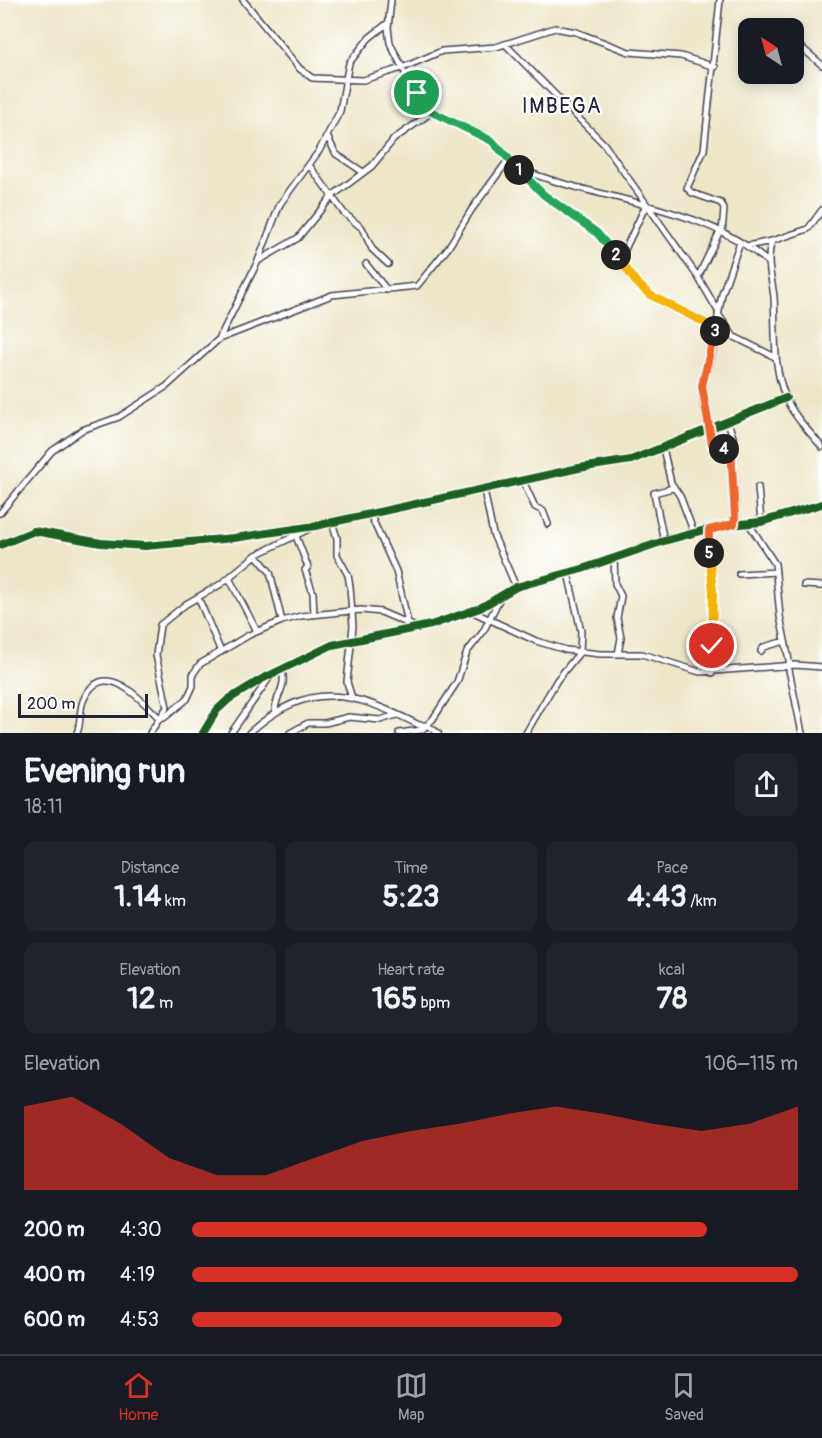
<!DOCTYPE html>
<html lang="en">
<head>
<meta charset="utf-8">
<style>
	body { margin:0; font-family:Pangolin,sans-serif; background:#20242c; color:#f1f3f6; height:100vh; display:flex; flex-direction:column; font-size:22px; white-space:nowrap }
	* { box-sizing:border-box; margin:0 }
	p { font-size:20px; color:#9ea1a6 }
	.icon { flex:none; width:33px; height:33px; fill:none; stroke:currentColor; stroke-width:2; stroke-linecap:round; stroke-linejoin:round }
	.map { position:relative; height:733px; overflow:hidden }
	.details { display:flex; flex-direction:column; background:#171b24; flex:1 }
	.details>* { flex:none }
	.needle { width:39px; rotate:324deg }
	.controls { position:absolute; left:738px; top:18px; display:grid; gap:12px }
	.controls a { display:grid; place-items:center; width:66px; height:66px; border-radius:12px; background:#171b24; box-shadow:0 3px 15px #0003; font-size:30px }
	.scale { position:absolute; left:18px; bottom:15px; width:130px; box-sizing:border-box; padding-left:6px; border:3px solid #22223b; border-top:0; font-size:16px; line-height:21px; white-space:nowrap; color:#22223b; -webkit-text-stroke:4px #fff; paint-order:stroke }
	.pin { position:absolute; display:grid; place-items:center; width:51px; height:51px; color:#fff; margin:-26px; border:3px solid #fff; border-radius:50%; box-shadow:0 2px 6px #0007 }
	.km { position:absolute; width:30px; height:30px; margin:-15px; border-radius:50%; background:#222; color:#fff; font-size:16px; line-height:30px; text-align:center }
	.round { display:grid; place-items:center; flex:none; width:63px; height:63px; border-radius:12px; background:#20242c }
	.overview { display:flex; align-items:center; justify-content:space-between; height:102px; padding:0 24px }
	h1 { font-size:33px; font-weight:700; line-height:45px }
	.figures { display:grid; grid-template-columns:repeat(3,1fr); gap:9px; height:102px; padding:6px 24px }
	.figures div { display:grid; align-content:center; border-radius:12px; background:#20242c; text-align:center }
	.figures b { font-size:30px; font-weight:700 }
	.figures small { font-size:16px; font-weight:400 }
	.figures p { font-size:16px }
	.chart { height:168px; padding:12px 24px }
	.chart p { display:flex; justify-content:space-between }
	.chart svg { width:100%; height:108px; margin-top:6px; fill:#d93025; opacity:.7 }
	ul { padding:0 24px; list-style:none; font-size:20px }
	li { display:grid; grid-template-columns:96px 72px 1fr; align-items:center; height:45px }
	li i { height:15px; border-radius:8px; background:#d93025 }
	.tabs { display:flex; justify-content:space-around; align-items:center; height:84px; border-top:2px solid #363941; background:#171b24; font-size:16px; color:#9ea1a6 }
	.tabs a { display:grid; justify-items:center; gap:3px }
	.tabs .current { color:#d93025 }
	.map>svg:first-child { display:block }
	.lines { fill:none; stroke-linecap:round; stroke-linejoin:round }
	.street-casing { stroke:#413f50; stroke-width:8 }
	.street { stroke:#fff; stroke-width:5 }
	.cycleway-casing { stroke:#fff; stroke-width:11 }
	.cycleway { stroke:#1b5e20; stroke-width:8 }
	.split-1-casing { stroke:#fff; stroke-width:12 }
	.split-2-casing { stroke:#fff; stroke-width:12 }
	.split-3-casing { stroke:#fff; stroke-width:12 }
	.split-4-casing { stroke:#fff; stroke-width:12 }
	.split-5-casing { stroke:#fff; stroke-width:12 }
	.split-6-casing { stroke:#fff; stroke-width:12 }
	.split-1 { stroke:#22a559; stroke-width:8 }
	.split-2 { stroke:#22a559; stroke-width:8 }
	.split-3 { stroke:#f5b400; stroke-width:8 }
	.split-4 { stroke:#f0652b; stroke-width:8 }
	.split-5 { stroke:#f0652b; stroke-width:8 }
	.split-6 { stroke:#f5b400; stroke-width:8 }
	.labels { text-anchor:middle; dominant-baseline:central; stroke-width:4.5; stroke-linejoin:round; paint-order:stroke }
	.quarter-label { font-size:21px; letter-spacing:1.5px; fill:#22223b; stroke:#fff }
</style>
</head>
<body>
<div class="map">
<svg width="822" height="733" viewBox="0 0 822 733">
	<rect width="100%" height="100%" fill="#fff"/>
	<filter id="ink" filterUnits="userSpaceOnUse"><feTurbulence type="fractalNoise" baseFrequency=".0167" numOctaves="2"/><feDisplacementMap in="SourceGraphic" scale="12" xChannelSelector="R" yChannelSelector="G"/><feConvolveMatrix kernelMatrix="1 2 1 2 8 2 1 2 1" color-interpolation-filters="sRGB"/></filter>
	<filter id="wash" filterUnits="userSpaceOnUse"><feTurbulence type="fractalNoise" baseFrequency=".008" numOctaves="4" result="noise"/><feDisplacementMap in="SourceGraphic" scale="24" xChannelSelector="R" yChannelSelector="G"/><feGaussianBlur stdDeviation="1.35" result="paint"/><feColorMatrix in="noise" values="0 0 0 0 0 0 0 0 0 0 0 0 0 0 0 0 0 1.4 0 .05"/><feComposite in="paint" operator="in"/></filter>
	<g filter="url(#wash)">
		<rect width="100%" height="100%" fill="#eee6c9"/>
	</g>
	<g filter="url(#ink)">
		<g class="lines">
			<defs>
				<path id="street" d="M243 0 300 69 312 78 363 80 402 68 442 51 496 47 555 28 576 32 629 52 681 56 715 67
					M391 0 388 28 390 43 408 79 432 112 483 135 496 145 545 195 597 233 635 282 650 295 775 357
					M720 0 704 150 687 188 692 193 721 203 724 209 722 232
					M796 43 822 65
					M506 45 604 144 698 277
					M327 136 336 154 363 172
					M309 165 344 213 362 228 372 249 388 264
					M520 169C599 201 703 204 769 263
					M822 210 808 229 772 241C765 260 772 278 774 297 776 331 772 366 786 398 793 416 810 432 822 447
					M747 246 772 241
					M620 260 646 205
					M258 261 298 238 332 196 372 166 394 139 432 112
					M366 264 387 290
					M718 311 698 277 720 231
					M718 314 734 337
					M716 328 722 294 740 242
					M717 329 712 337 714 346 703 382V402L713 446 731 451
					M219 339 258 261 280 204 319 151 340 111 349 63 369 38 388 23
					M728 422 734 440 731 451 736 507 733 524
					M663 448 671 483 680 496 694 533
					M523 481 535 507 543 511 548 524
					M758 487 761 522
					M484 490 493 534 516 587
					M0 513 52 451 82 430 119 417 167 386 219 339 332 295 417 286 448 248 472 209 509 159
					M370 514 396 571 408 623
					M332 522 337 538V555L348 575 350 587 353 626 347 682 352 698
					M749 524 775 564 780 616 790 665
					M709 530 713 592 712 673
					M296 536 308 567 305 570 313 593 314 615
					M664 541 654 493 673 488
					M0 545 34 531 101 543 145 546 234 538 315 526 579 468 631 460 786 398
					M256 555 270 572 282 621
					M614 558 615 584 621 596 617 618 621 638 618 654
					M739 574 776 572
					M229 578 257 631
					M804 585 822 586
					M198 597 221 652
					M471 611 536 641 566 650 600 654H642L700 672 795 665 822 667
					M761 651 764 647 785 641
					M788 665 802 733
					M275 712C275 694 287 690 282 670
					M77 733C81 724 79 712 83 701 102 656 140 698 159 718H164L187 699 193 686V674L200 664 249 635 282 621 301 616 361 610 381 612 416 627
					M150 733 167 707 156 655 160 625 186 604 221 584 256 555 311 528
					M203 733 217 710 229 699 262 679 332 645 431 625 480 608 516 587 582 569 664 541 720 526 761 522 822 504
					M231 733 272 674
					M249 733C309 679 352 691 419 725H427L438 733
					M290 733 308 723H325L349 717 380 720 397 715
					M399 733 422 730 433 719 457 682 467 652 483 632 500 598
					M526 733 557 680 580 652 581 631 568 573"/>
			</defs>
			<use href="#street" class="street-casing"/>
			<use href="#street" class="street"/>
			<defs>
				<path id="cycleway" d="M0 545 34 531 101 543 145 546 234 538 315 526 579 468 631 460 786 398
					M203 733 217 710 229 699 262 679 332 645 431 625 480 608 516 587 582 569 664 541 720 526 761 522 822 504"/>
			</defs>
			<use href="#cycleway" class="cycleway-casing"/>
			<use href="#cycleway" class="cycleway"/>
		</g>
	</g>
	<g class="lines" filter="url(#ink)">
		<defs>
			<path id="split-1" d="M417 93 432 112 492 141 519 170"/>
			<path id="split-2" d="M519 170 544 195 597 233 616 255"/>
			<path id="split-3" d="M616 255 636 282 650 295 717 329 715 331"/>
			<path id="split-4" d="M715 331 702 386 712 444 724 449"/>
			<path id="split-5" d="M709 553V530L734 524 735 516 731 450 724 449"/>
			<path id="split-6" d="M709 553 713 591 712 646"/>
		</defs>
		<use href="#split-1" class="split-1-casing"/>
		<use href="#split-2" class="split-2-casing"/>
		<use href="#split-3" class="split-3-casing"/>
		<use href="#split-4" class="split-4-casing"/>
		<use href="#split-5" class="split-5-casing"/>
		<use href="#split-6" class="split-6-casing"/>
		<use href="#split-1" class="split-1"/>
		<use href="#split-2" class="split-2"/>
		<use href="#split-3" class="split-3"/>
		<use href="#split-4" class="split-4"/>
		<use href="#split-5" class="split-5"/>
		<use href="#split-6" class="split-6"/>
	</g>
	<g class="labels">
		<g class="quarter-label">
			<text x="562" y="106">IMBEGA</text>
		</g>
	</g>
</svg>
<div class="controls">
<a><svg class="needle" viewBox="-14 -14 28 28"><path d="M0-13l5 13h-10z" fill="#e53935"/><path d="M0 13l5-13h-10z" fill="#9ea1a6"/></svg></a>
</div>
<div class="scale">200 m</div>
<div class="pin" style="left:417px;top:93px;background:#1e9e55"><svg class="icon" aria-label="arrive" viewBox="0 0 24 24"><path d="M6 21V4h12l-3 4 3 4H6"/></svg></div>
<div class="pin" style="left:712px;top:646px;background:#d93025"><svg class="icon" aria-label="check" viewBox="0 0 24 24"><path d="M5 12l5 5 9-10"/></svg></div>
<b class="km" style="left:519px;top:170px">1</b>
<b class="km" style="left:616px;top:255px">2</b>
<b class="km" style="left:715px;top:331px">3</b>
<b class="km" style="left:724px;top:449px">4</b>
<b class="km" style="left:709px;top:553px">5</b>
</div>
<section class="details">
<div class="overview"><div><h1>Evening run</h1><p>18:11</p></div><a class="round"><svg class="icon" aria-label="share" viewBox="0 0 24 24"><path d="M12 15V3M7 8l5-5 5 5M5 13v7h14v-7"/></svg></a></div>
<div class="figures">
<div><p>Distance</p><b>1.14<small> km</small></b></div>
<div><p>Time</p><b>5:23</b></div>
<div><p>Pace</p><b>4:43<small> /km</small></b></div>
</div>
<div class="figures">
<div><p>Elevation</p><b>12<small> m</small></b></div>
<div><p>Heart rate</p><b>165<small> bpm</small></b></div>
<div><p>kcal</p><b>78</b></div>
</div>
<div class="chart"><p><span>Elevation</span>106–115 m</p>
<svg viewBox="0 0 160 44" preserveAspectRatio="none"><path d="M0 44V10L10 6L20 17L30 31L40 38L50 38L60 31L70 24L80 20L90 17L100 13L110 10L120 13L130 17L140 20L150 17L160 10V44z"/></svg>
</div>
<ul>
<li><b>200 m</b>4:30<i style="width:85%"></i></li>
<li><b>400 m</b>4:19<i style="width:100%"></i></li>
<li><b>600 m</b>4:53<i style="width:61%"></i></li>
</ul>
</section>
<nav class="tabs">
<a class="current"><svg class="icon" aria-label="home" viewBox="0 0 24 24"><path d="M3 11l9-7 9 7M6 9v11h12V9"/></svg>Home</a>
<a><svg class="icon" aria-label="map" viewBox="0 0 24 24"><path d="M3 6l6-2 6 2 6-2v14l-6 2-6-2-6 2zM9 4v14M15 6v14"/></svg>Map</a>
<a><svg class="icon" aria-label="saved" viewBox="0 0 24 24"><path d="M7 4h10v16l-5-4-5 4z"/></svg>Saved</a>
</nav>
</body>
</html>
